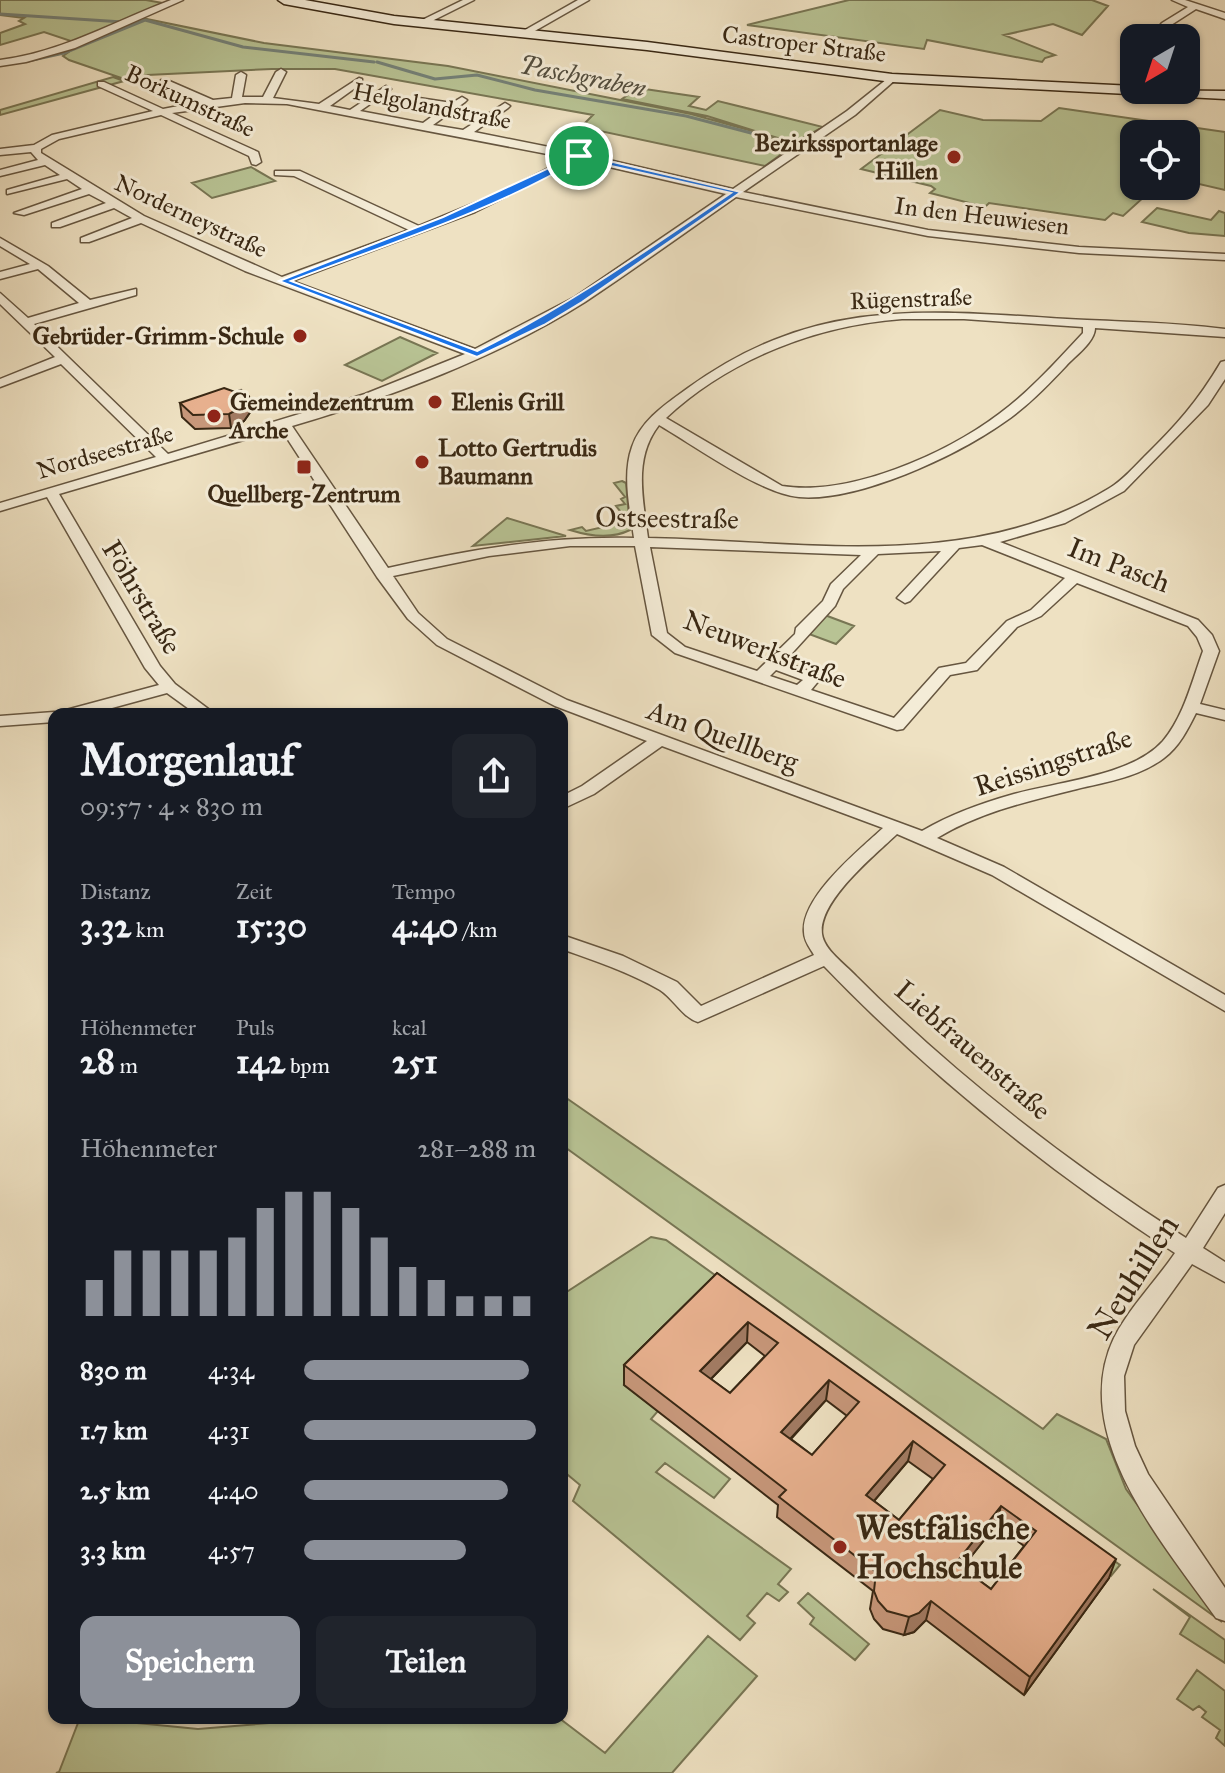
<!DOCTYPE html>
<html lang="de">
<head>
<meta charset="utf-8">
<style>
	body { margin:0; font-family:"IM FELL Great Primer",serif; background:#20242c; color:#f1f3f6; height:100vh; display:flex; flex-direction:column; font-size:30px; white-space:nowrap }
	* { box-sizing:border-box; margin:0 }
	p { font-size:26px; color:#9ea1a6 }
	.icon { flex:none; width:44px; height:44px; fill:none; stroke:currentColor; stroke-width:2; stroke-linecap:round; stroke-linejoin:round }
	.map { position:relative; flex:1; overflow:hidden }
	.details { position:absolute; left:48px; top:708px; width:520px; height:1016px; display:flex; flex-direction:column; background:#171b24; border-radius:16px; box-shadow:0 2px 6px #0004 }
	.details>* { flex:none }
	.needle { width:52px; rotate:219deg }
	.fabs { position:absolute; left:1120px; top:24px; display:grid; gap:16px }
	.fabs a { display:grid; place-items:center; width:80px; height:80px; border-radius:16px; background:#171b24; box-shadow:0 2px 6px #0004; font-size:40px }
	.pin { position:absolute; display:grid; place-items:center; width:68px; height:68px; color:#fff; margin:-34px; border:4px solid #fff; border-radius:50%; box-shadow:0 2px 8px #0007 }
	.round { display:grid; place-items:center; flex:none; width:84px; height:84px; border-radius:16px; background:#20242c }
	.overview { display:flex; align-items:center; justify-content:space-between; height:136px; padding:0 32px }
	h1 { font-size:44px; font-weight:700; line-height:60px }
	.stats { display:grid; grid-template-columns:repeat(3,1fr); gap:12px; height:136px; padding:8px 32px }
	.stats div { display:grid; align-content:center }
	.stats b { font-size:34px; font-weight:700 }
	.stats small { font-size:22px; font-weight:400 }
	.stats p { font-size:22px }
	.chart { height:224px; padding:16px 32px }
	.chart p { display:flex; justify-content:space-between }
	.chart svg { width:100%; height:144px; margin-top:8px; stroke:#8c9099; stroke-width:6 }
	.cta { display:flex; gap:16px; margin-top:auto; padding:16px 32px }
	.cta a { flex:1; height:92px; border-radius:16px; background:#8c9099; color:#fff; font-size:32px; font-weight:700; line-height:92px; text-align:center }
	.cta a+a { background:#20242c; color:#f1f3f6 }
	ul { padding:0 32px; list-style:none; font-size:26px }
	li { display:grid; grid-template-columns:128px 96px 1fr; align-items:center; height:60px }
	li i { height:20px; border-radius:10px; background:#8c9099 }
	.map>svg:first-child { display:block }
	.green { fill:#b8c394; stroke:#787654; stroke-width:2 }
	.lines { fill:none; stroke-linecap:round; stroke-linejoin:round }
	.stream { stroke:#748178; stroke-width:3 }
	.street-casing { stroke:#665640; stroke-width:3 }
	.secondary-casing { stroke:#392814; stroke-width:3 }
	.street { fill:#f4ecd7; fill-rule:evenodd }
	.secondary { fill:#f4ecd7; fill-rule:evenodd }
	.wall { fill:#c7977a; stroke:#392814; stroke-width:2; fill-rule:evenodd }
	.shaded-wall { fill:#a27b63; stroke:#392814; stroke-width:2 }
	.building { fill:#e7b08e; stroke:#392814; stroke-width:2; fill-rule:evenodd }
	.route { fill:#1a73e8; stroke:#fff; stroke-width:2; fill-rule:evenodd }
	.poi-dot { fill:#8f2418; stroke:#f4ecd7; stroke-width:3 }
	.labels { text-anchor:middle; dominant-baseline:central; stroke-width:6; stroke-linejoin:round; paint-order:stroke }
	.far-street-label { font-size:24px; fill:#392814; stroke:#f4ecd7 }
	.far-poi-label { font-size:24px; font-weight:bold; fill:#392814; stroke:#f4ecd7; text-anchor:start }
	.far-water-label { font-size:26px; font-style:italic; fill:#524d3e; stroke:#f4ecd7 }
	.street-label { font-size:28px; fill:#392814; stroke:#f4ecd7 }
	.near-street-label { font-size:34px; fill:#392814; stroke:#f4ecd7 }
	.near-poi-label { font-size:34px; font-weight:bold; fill:#392814; stroke:#f4ecd7; text-anchor:start }
</style>
</head>
<body>
<div class="map">
<svg width="1225" height="1773" viewBox="0 0 1225 1773">
	<rect width="100%" height="100%" fill="#eee1c2"/>
	<filter id="stains"><feTurbulence type="fractalNoise" baseFrequency=".0025" numOctaves="4"/><feColorMatrix values="0 0 0 0 .2 0 0 0 0 .09 0 0 0 0 .02 0 0 0 .5 -.17"/></filter>
	<radialGradient id="worn" r=".72"><stop offset=".6" stop-color="#630" stop-opacity="0"/><stop offset="1" stop-color="#630" stop-opacity=".3"/></radialGradient>
	<path class="green" d="M0 0H146L168 4 142 18 264 43 448 66 691 114 763 134 791 147 765 166 581 127 593 115 335 69H272L147 75 127 80 69 60 63 56 80 44 44 32 0 45V33L25 24 19 21 24 18 0 15Z
		M849 0H1092L1108 6 1082 35 1053 24 1004 35 1055 55 1045 58 1042 62 927 40 924 49 747 25Z
		M113 77 124 81 0 115V110Z
		M638 88 699 97 689 106 706 110 718 101 823 127 794 143 707 116 622 99Z
		M1059 108 1225 132V190L1186 181V134H1134V186H1156L1123 216 1113 213 1105 220 989 203 985 207 930 193 935 189 931 186 861 169 940 110 983 120 1041 121Z
		M251 167 275 181 212 198 192 183Z
		M1157 208 1211 220 1219 211 1225 213V236L1189 233 1142 222Z
		M400 337 437 353 382 381 345 365Z
		M622 481 626 483 630 530C612 539 589 536 570 530L582 527 586 531 625 522 621 517 624 516 616 506 625 504 621 499 625 497 614 483Z
		M507 518 566 536 473 546Z
		M822 614 854 626 836 644 809 634Z
		M562 1095 1043 1429 1057 1414 1106 1439 1126 1489 1222 1622 562 1145Z
		M651 1237 666 1240 1120 1565 1111 1576 716 1293 624 1385 658 1411 651 1419 730 1479 714 1498 665 1463 656 1472 791 1569 778 1584 788 1592 779 1601 767 1593 747 1616 755 1623 740 1640 573 1501 580 1485 562 1470V1295Z
		M1153 1589 1225 1640V1663L1180 1634 1190 1617Z
		M808 1593 869 1644 855 1660 810 1624 814 1618 798 1603Z
		M708 1636 757 1676 672 1773H56L59 1772 78 1723H137L198 1729 330 1718H559L605 1753Z
		M1197 1670 1225 1691V1746L1216 1738 1220 1730 1202 1717 1206 1712 1199 1706 1193 1710 1177 1699Z"/>
	<g class="lines">
		<path class="stream" d="M0 14 123 22
			M28 61 64 53 145 20 243 47 374 62
			M377 62 435 79 477 75 535 90 686 116 751 133 775 144 772 147"/>
		<defs>
			<path id="street" d="M171 0H183L75 48 26 62 0 66V60C62 52 113 22 171 0Z
				M463 0H474L424 25 416 23Z
				M578 0H589L526 36 518 34Z
				M1172 0H1185L1225 13V19L1196 9 1168 27 1159 38H1149L1162 23 1188 7Z
				M281 69 286 72 273 98 319 104 359 78 362 79V83L330 106 350 110 386 86 391 89 389 91 360 111 423 123 445 107 419 102V98L452 103 462 97 467 100 465 102 433 125 463 130 505 103 510 106 508 108 474 132 579 153 733 189 847 111 892 75 897 78 895 80 855 115 743 192 928 230 1079 247 1225 254V260L1079 253 928 236 736 197C686 232 636 268 585 302 496 358 393 396 292 426L388 568C470 549 550 536 634 538 630 509 622 475 632 447 641 420 666 404 688 388 814 297 922 310 1067 319 1120 322 1173 322 1225 329V337L1095 328C1095 342 1075 356 1066 366 1047 386 1027 407 1003 423 956 456 858 502 799 497 761 494 695 446 659 425 633 458 643 499 648 538 801 541 970 573 1108 489 1122 481 1133 468 1144 457 1176 426 1198 401 1221 362L1225 361V379L1208 405 1124 491 1065 523 1000 542 1198 620 1212 635 1219 651 1200 704 1225 710V720L1196 713C1188 729 1179 747 1164 758 1139 777 1106 782 1077 789 1029 801 980 812 937 838L1004 867 1225 995V1011L992 875 897 834C875 855 818 901 822 934 824 950 845 964 856 976 955 1075 1068 1163 1186 1238L1218 1188 1225 1185V1213L1203 1248 1225 1262V1282L1192 1264 1134 1345 1124 1376 1125 1411 1135 1446 1148 1474 1225 1588V1621L1216 1618C1163 1543 1068 1435 1114 1338 1129 1308 1156 1281 1175 1253 1049 1171 929 1075 824 966L698 1022C682 1017 674 999 660 990 629 972 595 961 562 949V935L623 956 677 982 701 1006 814 955C810 948 804 941 804 932 801 897 859 850 883 828L662 746 594 794 562 809V796L582 786 647 741 555 706 437 645 408 619 377 577 281 429 59 494 160 666 175 684 215 714H196L167 693 90 714H64L66 710 159 685 145 668 47 497 0 511V503L156 457 61 364 0 387V379L55 357 0 304V293L28 318 79 303 38 269 0 279V272L30 264 0 246V238L48 266 90 300 136 289V295L34 324 168 454 365 394 465 354 245 271 141 223 89 242H81V238L132 218 114 208 60 227H52V223L106 203 89 194 24 215 14 213 82 189 67 179 7 194V190L60 175 45 165 0 176V170L38 160 31 152 0 155V149L34 145 52 135 153 111 98 86V82H104L163 109 199 102 161 84V80H167L213 100 232 98 236 75 241 72 246 75 242 97H263L276 72ZM245 103 287 104 568 158 504 191 419 226 300 171H275V175L294 176 409 230 282 277 144 216 41 153V149L59 139 161 115 249 156 252 164 256 165 261 162 258 152 172 113ZM579 160 726 194 575 297 475 349 292 281 475 212ZM902 319H964L1083 327V333C1056 362 1030 391 999 414 946 454 849 497 782 486L666 418C729 359 817 325 902 319ZM982 545 1065 578 1031 610 1007 621 966 663 939 668 894 718 811 690 821 678 819 675 784 662 835 606 843 589 878 554 941 551 897 598 905 603 910 601 959 548ZM570 546H635L652 635 675 653 897 730 903 729 950 675 977 670 1017 627 1041 616 1077 583 1188 626 1197 637 1203 651C1192 681 1184 716 1163 741 1132 776 1057 782 1014 794 982 803 951 814 922 831L567 700 447 639 418 613 393 576 489 556ZM650 547 861 555 831 584 823 601 796 628 795 634 757 671 685 647 667 633ZM776 670 803 680 797 685 770 676Z
				M54 712 60 714H54V722L0 726V716Z"/>
			<path id="secondary" d="M278 0H305L394 16 647 42 892 74 1134 86V90L1225 91V99L892 82 647 50 394 24 284 4Z"/>
		</defs>
		<use href="#street" class="street-casing"/>
		<use href="#secondary" class="secondary-casing"/>
		<use href="#street" class="street"/>
		<use href="#secondary" class="secondary"/>
	</g>
	<path class="wall" d="M180 403 251 411 244 421 231 428 195 429 182 417Z
		M717 1273 1109 1578 1024 1695 926 1620 914 1632 904 1635 883 1629 874 1619 870 1609 873 1591 777 1517 778 1505 624 1385V1365ZM747 1342 765 1356 730 1393 711 1379ZM826 1400 847 1416 812 1455 791 1439ZM908 1461 933 1479 899 1520 874 1501ZM996 1525 1024 1546 991 1589 962 1568Z"/>
	<path class="shaded-wall" d="M249 397 251 411 244 421 231 428 229 414Z
		M748 1322 747 1342 699 1391 700 1371Z
		M829 1380 826 1400 779 1451 781 1432Z
		M913 1441 908 1461 862 1515 866 1495Z
		M1001 1506 996 1525 951 1582 956 1563Z
		M1116 1559 1109 1578 1024 1695 1030 1677Z
		M931 1601 926 1620 914 1632 904 1635 909 1617Z"/>
	<path class="building" d="M224 388 235 392 241 390 249 397 242 407 229 414 193 415 180 403Z
		M717 1273 1116 1559 1030 1677 931 1601 919 1613 909 1617 887 1611 878 1601 874 1591 876 1572 779 1497 786 1490 624 1365ZM748 1322 778 1343 730 1393 700 1371ZM829 1380 859 1402 812 1455 781 1432ZM913 1441 945 1465 899 1520 866 1495ZM1001 1506 1036 1531 991 1589 956 1563Z"/>
	<path class="route" d="M579 154 741 192 582 302 544 325 477 357 279 281 443 217ZM580 159 731 193C648 249 567 307 477 351L291 281C387 244 491 212 580 159Z"/>
	<g class="poi-dot">
		<circle cx="954" cy="157" r="8"/>
		<circle cx="300" cy="336" r="8"/>
		<circle cx="435" cy="402" r="8"/>
		<circle cx="214" cy="416" r="8"/>
		<circle cx="422" cy="462" r="8"/>
		<rect x="296" y="459" width="16" height="16" rx="4"/>
		<circle cx="840" cy="1547" r="8"/>
	</g>
	<g class="labels">
		<g class="far-street-label">
			<text transform="translate(804 44) rotate(7)">Castroper Straße</text>
			<text transform="translate(190 101) rotate(25)">Borkumstraße</text>
			<text transform="translate(432 106) rotate(11)">Helgolandstraße</text>
			<text transform="translate(191 216) rotate(25)">Norderneystraße</text>
			<text transform="translate(982 216) rotate(7)">In den Heuwiesen</text>
			<text transform="translate(911 299) rotate(-2)">Rügenstraße</text>
			<text transform="translate(105 452) rotate(-16)">Nordseestraße</text>
		</g>
		<g class="far-poi-label">
			<text x="938" y="143" text-anchor="end">Bezirkssportanlage<tspan x="938" dy="28">Hillen</tspan></text>
			<text x="284" y="336" text-anchor="end">Gebrüder-Grimm-Schule</text>
			<text x="230" y="402">Gemeindezentrum<tspan x="230" dy="28">Arche</tspan></text>
			<text x="451" y="402">Elenis Grill</text>
			<text x="438" y="448">Lotto Gertrudis<tspan x="438" dy="28">Baumann</tspan></text>
			<text x="304" y="494" text-anchor="middle">Quellberg-Zentrum</text>
		</g>
		<g class="far-water-label">
			<text transform="translate(583 76) rotate(11)">Paschgraben</text>
		</g>
		<g class="street-label">
			<text transform="translate(667 518) rotate(1)">Ostseestraße</text>
			<text transform="translate(1119 565) rotate(21)">Im Pasch</text>
			<text transform="translate(142 597) rotate(59)">Föhrstraße</text>
			<text transform="translate(765 649) rotate(21)">Neuwerkstraße</text>
			<text transform="translate(723 736) rotate(20)">Am Quellberg</text>
			<text transform="translate(1053 762) rotate(-18)">Reissingstraße</text>
			<text transform="translate(973 1050) rotate(41)">Liebfrauenstraße</text>
		</g>
		<g class="near-street-label">
			<text transform="translate(1133 1277) rotate(-58)">Neuhillen</text>
		</g>
		<g class="near-poi-label">
			<text x="856" y="1527">Westfälische<tspan x="856" dy="39">Hochschule</tspan></text>
		</g>
	</g>
	<rect width="100%" height="100%" filter="url(#stains)"/>
	<rect width="100%" height="100%" fill="url(#worn)"/>
</svg>
<div class="fabs">
<a><svg class="needle" viewBox="-14 -14 28 28"><path d="M0-13l5 13h-10z" fill="#e53935"/><path d="M0 13l5-13h-10z" fill="#9ea1a6"/></svg></a>
<a><svg class="icon" aria-label="locate" viewBox="0 0 24 24"><circle cx="12" cy="12" r="6"/><path d="M12 2v4M12 18v4M2 12h4M18 12h4"/></svg></a>
</div>
<div class="pin" style="left:579px;top:156px;background:#1e9e55"><svg class="icon" aria-label="arrive" viewBox="0 0 24 24"><path d="M6 21V4h12l-3 4 3 4H6"/></svg></div>
<section class="details">
<div class="overview"><div><h1>Morgenlauf</h1><p>09:57 · 4 × 830 m</p></div><a class="round"><svg class="icon" aria-label="share" viewBox="0 0 24 24"><path d="M12 15V3M7 8l5-5 5 5M5 13v7h14v-7"/></svg></a></div>
<div class="stats">
<div><p>Distanz</p><b>3.32<small> km</small></b></div>
<div><p>Zeit</p><b>15:30</b></div>
<div><p>Tempo</p><b>4:40<small> /km</small></b></div>
</div>
<div class="stats">
<div><p>Höhenmeter</p><b>28<small> m</small></b></div>
<div><p>Puls</p><b>142<small> bpm</small></b></div>
<div><p>kcal</p><b>251</b></div>
</div>
<div class="chart"><p><span>Höhenmeter</span>281–288 m</p>
<svg viewBox="0 0 160 44" preserveAspectRatio="none"><path d="M5 44V33M15 44V24M25 44V24M35 44V24M45 44V24M55 44V20M65 44V11M75 44V6M85 44V6M95 44V11M105 44V20M115 44V29M125 44V33M135 44V38M145 44V38M155 44V38"/></svg>
</div>
<ul>
<li><b>830 m</b>4:34<i style="width:97%"></i></li>
<li><b>1.7 km</b>4:31<i style="width:100%"></i></li>
<li><b>2.5 km</b>4:40<i style="width:88%"></i></li>
<li><b>3.3 km</b>4:57<i style="width:70%"></i></li>
</ul>
<div class="cta"><a>Speichern</a><a>Teilen</a></div>
</section>
</div>
</body>
</html>
